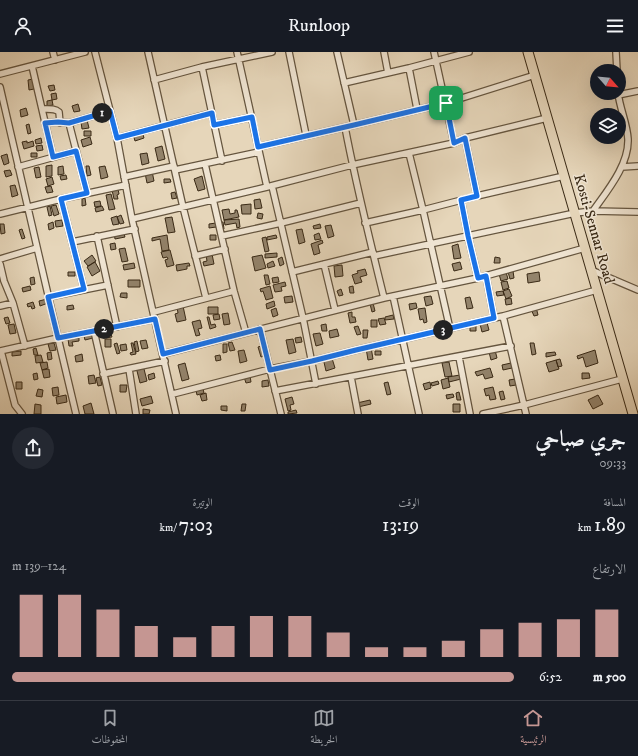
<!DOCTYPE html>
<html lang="ar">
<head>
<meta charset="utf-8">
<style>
	body { margin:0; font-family:"IM FELL DW Pica",Amiri,serif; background:#242831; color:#f1f3f6; direction:rtl; height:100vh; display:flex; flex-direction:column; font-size:15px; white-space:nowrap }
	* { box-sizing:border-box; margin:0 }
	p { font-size:13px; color:#9ea1a6 }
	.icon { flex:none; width:22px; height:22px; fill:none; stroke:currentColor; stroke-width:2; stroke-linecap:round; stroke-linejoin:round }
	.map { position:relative; height:362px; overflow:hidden; direction:ltr }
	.panel { display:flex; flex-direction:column; background:#171b24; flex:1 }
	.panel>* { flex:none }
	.needle { width:26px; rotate:117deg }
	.fabs { position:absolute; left:590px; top:12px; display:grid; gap:8px }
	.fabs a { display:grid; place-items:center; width:36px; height:36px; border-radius:50%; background:#171b24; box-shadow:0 4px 16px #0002; font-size:20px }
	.pin { position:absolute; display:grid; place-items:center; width:34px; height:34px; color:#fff; margin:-17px; border-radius:8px; box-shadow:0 2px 6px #0006 }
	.km { position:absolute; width:20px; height:20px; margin:-10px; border-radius:50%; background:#222; color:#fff; font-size:11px; line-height:20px; text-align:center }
	.round { display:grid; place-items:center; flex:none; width:42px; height:42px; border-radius:21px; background:#242831 }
	.overview { display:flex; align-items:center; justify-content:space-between; height:68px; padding:0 12px }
	h1 { font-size:22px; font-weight:600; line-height:30px }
	.figures { display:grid; grid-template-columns:repeat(3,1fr); gap:6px; height:68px; padding:4px 12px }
	.figures div { display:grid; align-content:center }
	.figures b { font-size:20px; font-weight:600 }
	.figures small { font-size:11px; font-weight:400 }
	.figures p { font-size:11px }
	.chart { height:112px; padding:8px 12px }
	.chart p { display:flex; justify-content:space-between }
	.chart svg { width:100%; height:72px; margin-top:4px; stroke:#c59692; stroke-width:6 }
	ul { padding:0 12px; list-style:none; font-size:13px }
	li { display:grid; grid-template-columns:64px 48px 1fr; align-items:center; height:30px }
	li i { height:10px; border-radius:5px; background:#c59692 }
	header { display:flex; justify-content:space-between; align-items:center; height:52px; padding:0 12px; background:#171b24; font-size:18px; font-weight:600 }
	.dock { display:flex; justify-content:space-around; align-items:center; height:56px; border-top:1px solid #363941; background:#171b24; font-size:11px; color:#9ea1a6 }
	.dock a { display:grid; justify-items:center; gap:2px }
	.dock .active { color:#c59692 }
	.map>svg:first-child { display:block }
	.building { fill:#93836b; stroke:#3a2a16 }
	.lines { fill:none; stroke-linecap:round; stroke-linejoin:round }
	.minor-casing { stroke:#65553f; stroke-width:8 }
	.trunk-casing { stroke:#3a2a16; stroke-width:11 }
	.minor { stroke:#efe4d2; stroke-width:5.5 }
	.trunk { stroke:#e6d6ba; stroke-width:9 }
	.route-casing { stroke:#fff; stroke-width:8 }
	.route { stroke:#1a73e8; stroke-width:5 }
	.labels { text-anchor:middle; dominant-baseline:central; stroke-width:3; stroke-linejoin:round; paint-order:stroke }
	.street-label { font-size:15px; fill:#3a2a16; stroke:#efe4d2 }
</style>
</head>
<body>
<header><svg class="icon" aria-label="menu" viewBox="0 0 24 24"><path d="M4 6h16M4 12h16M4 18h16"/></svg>Runloop<svg class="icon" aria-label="person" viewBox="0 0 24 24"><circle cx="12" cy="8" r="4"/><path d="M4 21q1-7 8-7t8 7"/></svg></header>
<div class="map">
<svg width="638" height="362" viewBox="0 0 638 362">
	<rect width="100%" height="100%" fill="#e6d6ba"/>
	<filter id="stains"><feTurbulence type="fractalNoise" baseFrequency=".005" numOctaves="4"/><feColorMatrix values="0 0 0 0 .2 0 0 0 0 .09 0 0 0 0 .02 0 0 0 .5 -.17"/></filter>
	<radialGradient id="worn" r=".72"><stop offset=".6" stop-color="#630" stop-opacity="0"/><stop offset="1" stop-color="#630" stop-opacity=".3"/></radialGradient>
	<path class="building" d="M33 27 34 37 29 38 28 28Z
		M54 33 55 38 50 39 48 34Z
		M56 41 57 47 52 48 51 42Z
		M52 48 53 53 47 54V49Z
		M78 52 80 59 74 60 72 54Z
		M26 56 28 63 21 65 20 58Z
		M87 68 89 76 82 77 81 70Z
		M29 72 31 81 28 82 26 73Z
		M84 79H91V84H84Z
		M142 79 144 86 135 89 133 82Z
		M90 85 92 92 83 95 81 88Z
		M41 86 42 91 36 92 35 88Z
		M27 89V91L33 89 34 94 24 97 22 90Z
		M42 93 43 98 37 99 36 94Z
		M162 94 165 107 158 109 155 96Z
		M31 101H37V105H31Z
		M147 101 149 111 142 113 140 102Z
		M7 102 9 111 4 113 1 104Z
		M52 113V124L46 125V114Z
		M63 114 64 122 58 123V115Z
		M86 114H89L91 123 87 124Z
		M105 114 108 125 101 127 99 115Z
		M39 115 41 125 36 126 34 116Z
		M10 118 12 123 6 125 4 119Z
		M152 119 154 129 147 131 145 121Z
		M66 123 67 127 61 128 60 124Z
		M202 124 205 137 198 139 194 127Z
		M52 125 54 132 48 134 46 127Z
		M164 127H170L171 130 164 131Z
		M15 133 18 143 12 145 10 134Z
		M51 134 53 140 47 141 45 135Z
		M118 137 119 142 117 143 118 147H114L112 138Z
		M175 140 177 146 172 147 171 141Z
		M111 142 115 157 109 158 106 143Z
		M85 146 86 153 82 154V147Z
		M260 147 262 156 255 157 254 148Z
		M100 149 101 154 95 155 94 150Z
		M251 152V162H242L241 153Z
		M56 153 59 162 54 164 51 154Z
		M50 154 52 163 49 164 47 155Z
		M102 154 104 158 96 160 95 156Z
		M229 157 230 162 235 161V158H237L239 165 224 168 222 158Z
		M258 161 263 162 262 167 257 166Z
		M121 163 124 171 120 172 117 165Z
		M117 164 119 172 113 173 111 166Z
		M172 165 175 180 168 181 165 166Z
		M239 167 240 175 237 176 236 171 225 173 224 168Z
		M62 168 63 174 56 175 55 169Z
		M53 170 54 176 49 178 48 172Z
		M223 170 224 177 217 178 216 175 209 176V172Z
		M0 172H4L5 181 1 182Z
		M320 172 321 176 314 177 313 174Z
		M331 173 334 184 328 186 325 174Z
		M22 177 25 186 22 187 19 178Z
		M302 177 305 190 299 192 296 178Z
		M123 179 125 185 115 187 114 181Z
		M319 181 321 187 315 188 314 183Z
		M167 183 169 198 162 199 160 187 152 189V186Z
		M210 183H216V188H210Z
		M276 183 277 186 267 188V185Z
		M266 185 269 199 265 200 262 186Z
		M322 188 323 191 318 193 320 201 314 203 311 192Z
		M115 191 116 197 111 198 110 192Z
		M458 192 461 206 454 207 452 194Z
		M125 196 128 209 122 210 119 197Z
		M170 198 174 213 167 215 165 208 168 207 167 205 163 206 161 200Z
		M277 201V205L265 206V202Z
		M212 202 214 212 204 214 203 210 207 209 206 203Z
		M92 203 96 209 88 214 84 209Z
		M262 203 266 216 255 219 252 205Z
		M282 205 284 212 280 214 278 207Z
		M495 205 500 206V211H494Z
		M273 209 275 214 268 216 267 212Z
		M95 210 100 219 92 224 87 215Z
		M460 210 462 217 454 219 452 212Z
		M134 211 135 216 124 218 123 213Z
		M189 211 190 214H187V217L177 219 176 213Z
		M342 213 343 224 335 225 334 214Z
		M365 217 367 223 360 225 362 230 355 232 352 223 358 221 357 219Z
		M513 219 514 226 510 227 508 220Z
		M68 220H75V224H68Z
		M506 220 508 227 501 229 499 222Z
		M539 220 540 229 528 231 527 222Z
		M264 223H268L270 232 266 233Z
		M34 225 35 232 31 233 30 226Z
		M278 225 279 230 273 231 272 226Z
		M128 228H140V235H128Z
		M507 229 509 236 503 238 501 230Z
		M285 230 286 234 281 235 282 239 275 240 273 233Z
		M30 234 31 238 23 240 22 236Z
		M270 234 273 246 266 248 263 239 261 240 260 237Z
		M353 234 354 241H350L349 235Z
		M341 237 343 243 339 244 337 239Z
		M509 237 512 244 506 247 503 239Z
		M503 239 504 243 497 244 496 240Z
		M121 241H127V246L120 245Z
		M292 244 293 250 285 251 284 245Z
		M431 244 433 252 426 254 424 245Z
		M470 245 473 256 467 257 465 246Z
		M511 246 512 252 506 253 505 247Z
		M47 247 48 251 40 254 39 249Z
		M274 249 275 254 267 257 266 252Z
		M33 250 35 256 32 257 31 254 28 255 27 252Z
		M373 251 375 259 372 260 370 252Z
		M416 251 417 256 410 258 409 252Z
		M73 253 74 257 67 258V254Z
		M183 254 186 268 177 270 175 262 178 261 177 255Z
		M208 255H218V262H208Z
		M536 255 538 263 534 264 531 257Z
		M276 256 278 263 273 265 271 258Z
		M425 256 427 270 424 271 423 267 420 268 418 257Z
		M352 260V265H355L356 270 350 271 348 261Z
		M228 261 230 272 224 273 222 262Z
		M219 262 220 267 214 268 213 263Z
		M393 263 394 267 385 268V265Z
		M8 265 10 271 6 272 4 266Z
		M207 265H209L211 273 215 272 216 275 210 277Z
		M384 266 386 272 380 273 378 267Z
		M486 267 489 278 482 280 479 268Z
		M200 268 202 276 198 277 200 283 196 284 192 270Z
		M371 268H377V275H371Z
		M14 272 16 281 10 282 8 273Z
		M326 272 327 279H322L321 273Z
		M470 273H476V279H470Z
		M358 274 361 282 357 283 354 275Z
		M337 277 339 284 330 286 329 279Z
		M363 278H368L367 286H363Z
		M110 279 112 285 106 286 105 280Z
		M320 281 323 292 316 294 313 282Z
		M92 282 93 286 85 288 84 284Z
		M301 285 302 290 296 291 295 286Z
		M79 286V289L72 290 73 294H69L68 287Z
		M105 287H111V295H105Z
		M293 287 296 300 289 302 286 288Z
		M146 288 148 296 142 297 140 289Z
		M137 289 139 299 136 300 134 290Z
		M232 290 235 298 230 299 228 291Z
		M54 291 56 298 50 299 48 292Z
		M117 291 120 301 117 302 114 292Z
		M131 291H133L136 302 131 303 130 301 133 300Z
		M530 291H534L536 302 532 303Z
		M126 292 127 298 121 299 120 293Z
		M223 292H227V300L223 301Z
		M261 294 264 304 261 305 258 295Z
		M371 295 373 307 368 308 366 296Z
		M36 296 38 303H34L33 297Z
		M244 298 247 309 240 311 238 299Z
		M495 298 497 306 491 308 489 300Z
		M595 298 598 311 586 315 583 305 578 307 577 304Z
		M21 299V303L12 304V300Z
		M375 299H381V303H375Z
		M51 300 52 307 48 308 47 301Z
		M555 300 556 303 546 305V301Z
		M82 302 83 309 76 310 75 304Z
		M41 303 43 310 36 311 35 304Z
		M220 303 221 308 216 309 215 304Z
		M331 303 335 316 326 319 323 306Z
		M560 307 562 314 558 315 556 308Z
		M556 308 559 317 549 320 546 311Z
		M47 310 48 316 42 318 40 311Z
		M449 310 452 324 445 325 442 311Z
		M185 311 189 327 182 329 178 313Z
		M511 311 512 316 503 318 502 313Z
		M143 313 147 329 140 331 136 315Z
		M490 316 493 325 485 327 483 322 477 324 475 320Z
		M49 317 50 325 44 326 42 318Z
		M37 321 38 327 34 328 33 322Z
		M154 321 155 326 149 328 148 323Z
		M582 321H589L590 326 582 327Z
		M94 323 96 331 89 332 88 324Z
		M460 323 461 327 449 330 448 325Z
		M250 324 251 330 246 331 244 325Z
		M100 325 102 333 98 334 96 326Z
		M448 326 450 335 443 337 441 328Z
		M515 327 516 333 510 334 509 328Z
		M268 328 269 334 262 335V329Z
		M438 329 439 332 432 334 431 331Z
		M16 330H22V337H16Z
		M388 330 391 342 387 343 384 331Z
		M430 330 431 336 425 338 423 332Z
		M202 332 204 341 197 343 195 334Z
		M120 333H127L126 340H120Z
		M58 335 59 343 53 344 52 336Z
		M493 335 496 347 490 348 489 343 486 344 484 337Z
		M38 337 43 338 42 345 36 344Z
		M503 339 505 347 501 348 499 340Z
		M459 340 461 348H457L456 341Z
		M206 341 207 348 202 349 200 343Z
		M453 342 454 345 447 347 446 343Z
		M66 343 67 350 57 352 56 345Z
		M598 343 603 352 593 357 588 348Z
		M151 344 153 351 142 354 140 347Z
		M292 345 294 352 290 353 291 358 288 359 285 347Z
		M370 348 371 352 358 355 357 351Z
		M91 351 94 362H85L83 354Z
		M35 352 41 353V362H34Z
		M242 352H246L245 359H241Z
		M453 352H460V360H453Z
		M221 354H227V359L221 358Z
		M143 357 150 358 149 362H143Z
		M296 358 297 361 288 362V360Z"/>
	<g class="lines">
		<defs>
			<path id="minor" d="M53 0 55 8
				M95 0 117 86 132 167 176 362
				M148 0 183 155 206 246
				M237 0 267 135
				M289 0 306 83
				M337 0 354 73
				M384 0 388 21
				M434 0 454 91
				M616 0 617 19
				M32 14 53 105
				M202 15 222 109
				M409 16 417 57
				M0 22 85 0
				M154 28 202 15 272 0
				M344 31 409 16 469 0
				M0 35 58 286 76 362
				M618 43 638 39
				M42 57C48 57 55 56 59 60L60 71
				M45 71 58 70 69 71 110 59
				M69 71 87 141
				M214 73 252 65
				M345 75C356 133 370 189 384 246
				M117 86 211 61
				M465 86 477 144
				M258 95 354 73 446 51 535 23
				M409 101 423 158 450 277
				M205 112 234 239 246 281
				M18 115 76 99
				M622 115 638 114
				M175 118 259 100
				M124 125 174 114
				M272 134 303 266 316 332
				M61 147 72 190 84 237
				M461 148 468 184 478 226
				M593 159C607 139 629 113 628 87 627 71 620 57 618 41
				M0 162 61 147 126 133
				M132 167 267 135 352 113 454 91 465 86 547 66
				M365 171 423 158 477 144 564 124
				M97 184 117 275
				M222 184 281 171 361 151
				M72 190 135 177
				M195 204 225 197
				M374 204 575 161 593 159 638 160
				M0 207 37 196
				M0 212 4 229 13 251 25 294
				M324 212 335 258
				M591 218 638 238
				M292 220 373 200
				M486 224 494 266
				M393 244 419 362
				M48 245 108 233
				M0 254 13 251
				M154 260 234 239
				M503 264 526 362
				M260 277 281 362
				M94 279 113 362
				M0 299 58 286 155 267
				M1 299 15 353 22 362
				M163 302 384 246 478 226 585 196
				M459 305 470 362
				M129 317 136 362
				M103 322 165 309
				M351 325 358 362
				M275 339 511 294
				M173 342 270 317 312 309 356 298 503 264 597 238
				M483 362 524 353 622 327"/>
			<path id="trunk" d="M528 0 633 362"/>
		</defs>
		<use href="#minor" class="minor-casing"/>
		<use href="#trunk" class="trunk-casing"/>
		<use href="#minor" class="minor"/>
		<use href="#trunk" class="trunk"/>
	</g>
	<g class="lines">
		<defs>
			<path id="route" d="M446 51 454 91 465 86 477 144 461 148 468 184 478 226 486 224 494 266 356 298 312 309 270 318 260 277 163 302 155 267 58 286 48 245 84 237 72 190 61 147 87 141 76 99 53 105 45 71 58 70 69 71 110 59 117 86 212 61 214 73 252 65 258 95 354 73Z"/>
		</defs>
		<use href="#route" class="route-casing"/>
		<use href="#route" class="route"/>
	</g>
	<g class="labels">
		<g class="street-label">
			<text transform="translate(594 177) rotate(74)">Kosti-Sennar Road</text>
		</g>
	</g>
	<rect width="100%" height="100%" filter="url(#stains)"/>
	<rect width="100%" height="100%" fill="url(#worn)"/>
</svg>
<div class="fabs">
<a><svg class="needle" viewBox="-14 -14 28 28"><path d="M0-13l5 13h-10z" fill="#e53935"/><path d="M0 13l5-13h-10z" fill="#9ea1a6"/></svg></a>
<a><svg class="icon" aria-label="layers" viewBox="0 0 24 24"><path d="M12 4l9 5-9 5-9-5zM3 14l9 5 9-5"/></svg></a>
</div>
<div class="pin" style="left:446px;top:51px;background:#1e9e55"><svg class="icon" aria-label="arrive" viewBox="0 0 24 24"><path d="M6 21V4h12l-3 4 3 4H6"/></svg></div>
<b class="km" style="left:102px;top:61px">1</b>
<b class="km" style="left:104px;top:277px">2</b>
<b class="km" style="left:443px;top:278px">3</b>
</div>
<section class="panel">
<div class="overview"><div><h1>جري صباحي</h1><p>09:33</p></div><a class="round"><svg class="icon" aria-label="share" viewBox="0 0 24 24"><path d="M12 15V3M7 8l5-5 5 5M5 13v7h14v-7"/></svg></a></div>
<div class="figures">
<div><p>المسافة</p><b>1.89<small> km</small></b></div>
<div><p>الوقت</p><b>13:19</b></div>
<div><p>الوتيرة</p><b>7:03<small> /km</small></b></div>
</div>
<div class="chart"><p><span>الارتفاع</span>124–139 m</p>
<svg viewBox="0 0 160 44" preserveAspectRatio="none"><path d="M5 44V6M15 44V6M25 44V15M35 44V25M45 44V32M55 44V25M65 44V19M75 44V19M85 44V29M95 44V38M105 44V38M115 44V34M125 44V27M135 44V23M145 44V21M155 44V15"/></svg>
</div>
<ul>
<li><b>500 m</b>6:52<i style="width:100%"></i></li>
</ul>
</section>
<nav class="dock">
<a class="active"><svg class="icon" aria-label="home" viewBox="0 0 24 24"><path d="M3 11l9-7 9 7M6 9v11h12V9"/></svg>الرئيسية</a>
<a><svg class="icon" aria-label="map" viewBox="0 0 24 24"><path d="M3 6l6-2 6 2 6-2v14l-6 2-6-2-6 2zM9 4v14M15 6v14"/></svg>الخريطة</a>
<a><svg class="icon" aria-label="saved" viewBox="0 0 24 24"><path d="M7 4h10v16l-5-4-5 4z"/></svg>المحفوظات</a>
</nav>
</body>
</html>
